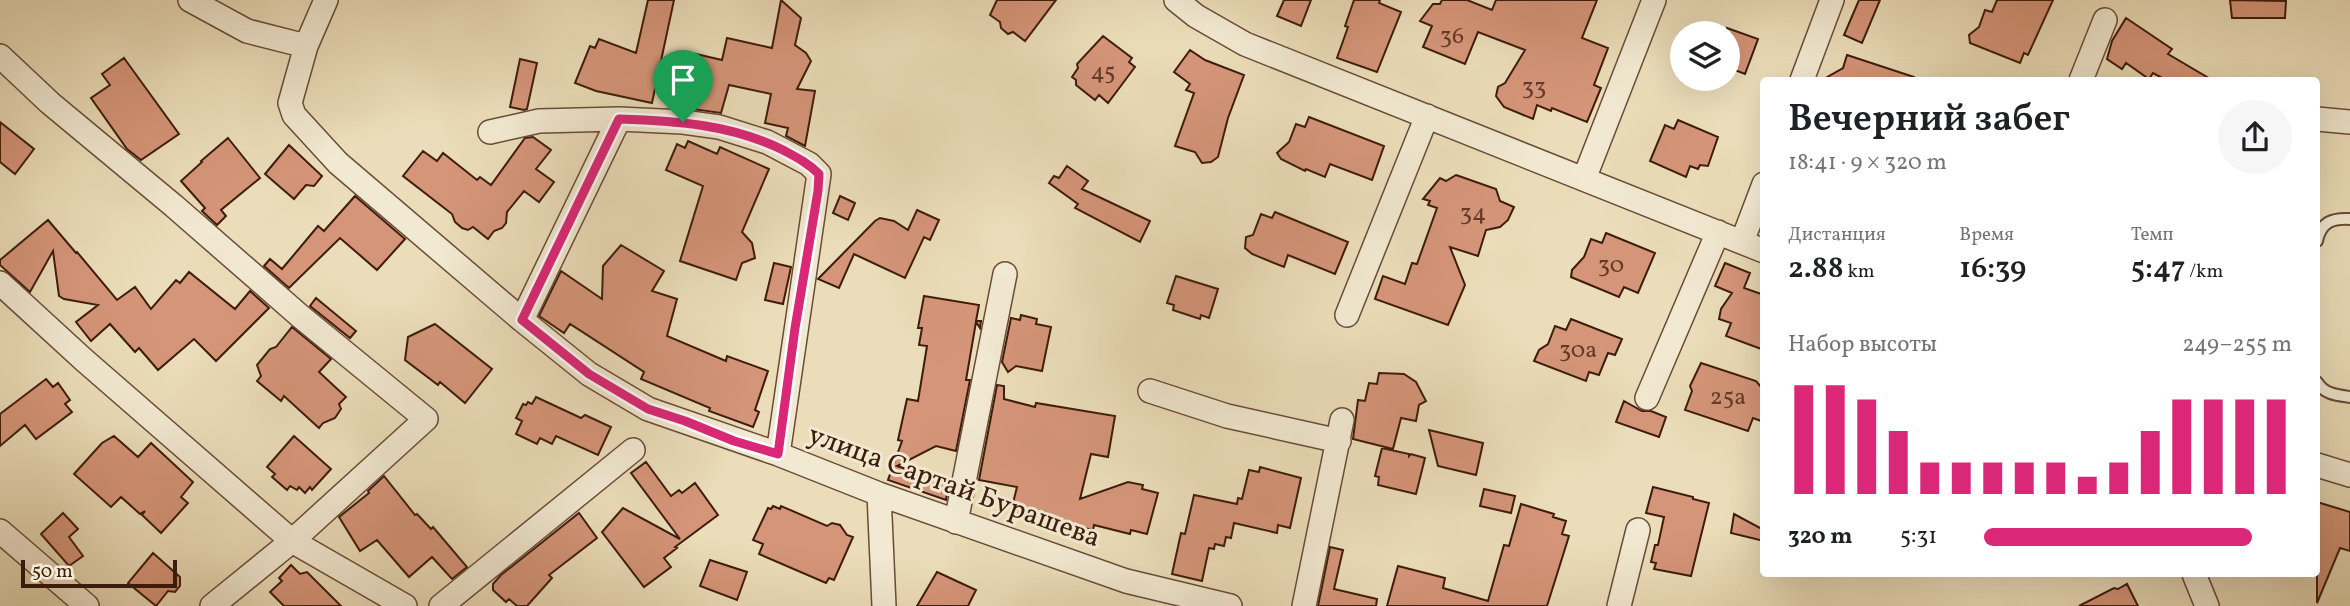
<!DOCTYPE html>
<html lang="ru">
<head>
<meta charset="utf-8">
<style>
	body { margin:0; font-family:Vollkorn,serif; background:#f6f6f6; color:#202124; height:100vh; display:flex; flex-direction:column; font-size:26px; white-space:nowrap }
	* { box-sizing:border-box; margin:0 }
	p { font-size:23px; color:#757577 }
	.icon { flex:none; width:38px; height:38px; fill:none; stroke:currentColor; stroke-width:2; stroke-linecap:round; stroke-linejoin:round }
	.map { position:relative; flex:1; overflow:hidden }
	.sheet { position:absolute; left:1760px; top:77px; width:560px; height:500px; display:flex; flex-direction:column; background:#fff; border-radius:7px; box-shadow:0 7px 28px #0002 }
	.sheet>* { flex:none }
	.fabs { position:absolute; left:1670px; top:21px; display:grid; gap:14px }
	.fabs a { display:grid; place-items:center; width:70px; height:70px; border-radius:50%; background:#fff; box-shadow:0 7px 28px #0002; font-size:35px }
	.scale { position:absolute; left:21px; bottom:18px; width:156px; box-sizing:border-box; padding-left:7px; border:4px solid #3e1c0c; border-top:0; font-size:19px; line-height:24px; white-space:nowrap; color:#3e1c0c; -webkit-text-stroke:5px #f2e9d2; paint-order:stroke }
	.pin { position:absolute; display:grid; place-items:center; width:60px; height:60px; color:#fff; margin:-72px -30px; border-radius:50% 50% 50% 0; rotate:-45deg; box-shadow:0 0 7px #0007 }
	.pin .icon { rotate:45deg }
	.round { display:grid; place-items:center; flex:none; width:74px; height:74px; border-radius:37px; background:#f6f6f6 }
	.summary { display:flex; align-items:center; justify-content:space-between; height:119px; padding:0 28px }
	h1 { font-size:38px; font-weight:600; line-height:52px }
	.metrics { display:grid; grid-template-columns:repeat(3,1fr); gap:10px; height:119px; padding:7px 28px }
	.metrics div { display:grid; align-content:center }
	.metrics b { font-size:30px; font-weight:600 }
	.metrics small { font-size:19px; font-weight:400 }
	.metrics p { font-size:19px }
	.chart { height:196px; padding:14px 28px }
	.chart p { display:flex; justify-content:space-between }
	.chart svg { width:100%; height:126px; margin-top:7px; stroke:#db2777; stroke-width:6 }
	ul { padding:0 28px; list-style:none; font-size:23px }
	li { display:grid; grid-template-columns:112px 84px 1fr; align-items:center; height:52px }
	li i { height:18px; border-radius:9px; background:#db2777 }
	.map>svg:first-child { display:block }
	.building { fill:#d59579; stroke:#3e1c0c; stroke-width:2 }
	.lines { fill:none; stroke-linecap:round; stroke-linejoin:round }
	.lane-casing { stroke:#694c37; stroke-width:14 }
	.street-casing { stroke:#694c37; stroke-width:26 }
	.lane { stroke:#f2e9d2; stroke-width:10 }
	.street { stroke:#f2e9d2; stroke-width:23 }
	.route-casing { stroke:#fff; stroke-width:14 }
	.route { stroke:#db2777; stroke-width:9 }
	.labels { text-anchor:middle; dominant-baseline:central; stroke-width:6; stroke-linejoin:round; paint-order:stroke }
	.number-label { font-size:24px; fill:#643a27 }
	.street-label { font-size:28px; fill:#3e1c0c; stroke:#f2e9d2 }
</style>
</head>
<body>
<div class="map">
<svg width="2350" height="606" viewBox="0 0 2350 606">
	<rect width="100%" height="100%" fill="#ebddb9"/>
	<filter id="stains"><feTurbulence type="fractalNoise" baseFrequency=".00286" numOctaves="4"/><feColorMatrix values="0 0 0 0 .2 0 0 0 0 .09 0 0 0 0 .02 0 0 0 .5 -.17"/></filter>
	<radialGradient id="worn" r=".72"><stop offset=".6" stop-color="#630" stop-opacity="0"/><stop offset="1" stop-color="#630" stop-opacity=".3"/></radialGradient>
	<path class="building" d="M648 0H674L652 103 596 91 575 83 590 46 595 48 599 39 636 53Z
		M781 0 801 18 795 45 806 53 811 61 797 89 815 91 805 146 786 136 788 128 765 123 771 94 729 85 721 113 685 108 696 54 722 60 727 38 772 48Z
		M997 0H1056L1025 41 1013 32 1008 34 1001 28 1000 22 990 15Z
		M1284 0H1311L1301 26 1277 16Z
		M1354 0H1380L1379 3 1401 12 1377 72 1337 58 1348 27 1345 26Z
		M1442 0H1467L1492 10 1496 0H1597L1582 38 1608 48 1594 85 1601 88 1587 122 1552 108 1551 111 1537 105 1533 119 1504 107 1496 96 1498 87 1505 83 1525 50 1478 32 1465 64 1423 47 1432 26 1420 21 1433 4H1440Z
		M1859 0H1880L1862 43 1844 35Z
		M1997 0H2053L2028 55 2024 53 2020 63 1970 43 1969 35 1979 27 1985 10 1992 12Z
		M2230 0 2286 1 2285 18H2232Z
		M2126 18 2172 49 2168 54 2212 80H2166L2153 73 2149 79 2126 63 2122 69 2107 59 2112 41Z
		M1727 28 1758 39 1745 74 1727 67Z
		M1103 36 1132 58 1129 62 1135 67 1108 103 1099 95 1095 100 1076 85V80L1072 77 1078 68 1077 64Z
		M1190 50 1205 60 1244 75 1228 118 1218 157 1211 162 1202 163 1195 152 1175 146 1194 93 1186 90 1190 84 1174 72Z
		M1847 55 1914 77V80H1822L1843 68Z
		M124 58 179 134 141 160 127 149 91 98 110 85 102 74Z
		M520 59 537 63 527 109 524 110 510 107Z
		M1309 117 1384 146 1372 180 1330 164 1325 177 1306 169 1305 171 1281 159 1277 153 1289 142 1296 124 1305 127Z
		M1678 120 1718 137 1708 166 1700 165 1698 169 1690 166 1686 177 1650 161 1665 125 1674 129Z
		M0 122 34 149 15 174 0 162Z
		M533 137 551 150 536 169 554 182 539 202 524 191 507 212 506 223 502 228 494 231 488 239 473 227 468 230 462 228 455 222 452 214 403 176 423 151 437 161 443 153 477 180 480 177 491 185 525 138Z
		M228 138 260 178 221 210 226 216 217 225 202 211 205 208 181 181 202 162 201 161Z
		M688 141 717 154 720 147 769 169 742 232 752 243 755 258 742 263 736 280 680 261 703 186 666 170 677 144 685 148Z
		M289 145 322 176 314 186 306 185 294 199 265 174Z
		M1067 166 1088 181 1082 189 1150 221 1140 242 1075 208 1078 204 1049 183 1054 176 1059 178Z
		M1456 175 1496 189 1500 201 1514 207 1508 220 1500 227 1486 230 1478 256 1450 247 1465 285 1448 325 1375 299 1383 276 1405 284 1412 263 1417 264 1437 208 1428 205 1430 201 1423 199 1440 178 1446 181Z
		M355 196 405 239 377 270 340 238 289 288 264 266 270 259 282 269 318 226 324 231Z
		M840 196 855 203 848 220 833 213Z
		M917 210 939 220 930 240 924 237 905 278 854 254 839 288 818 279 875 221 880 218 894 221 908 230Z
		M1275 212 1348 242 1335 274 1288 255 1284 267 1252 254 1245 248 1246 237 1253 235 1261 214 1272 218Z
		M48 220 76 253 77 252 117 300 135 287 151 309 176 280 180 283 189 272 235 309 250 291 269 308 216 361 194 339 158 370 139 348 135 352 110 324 91 341 76 322 98 305 64 299 59 296 53 251 30 292 0 265V260Z
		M1606 233 1655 253 1638 293 1624 287 1619 297 1571 277 1572 270 1584 257 1591 239 1602 243Z
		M621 245 664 271 652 291 677 299 667 336 726 361 727 356 768 371 755 410 759 412 753 427 709 411 710 408 641 379 644 372 570 324 564 333 539 316 561 271 602 299 603 266Z
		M774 263 791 267 783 304 765 300Z
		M1725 263 1750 273 1744 288 1764 295V350L1726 336 1731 323 1719 319 1721 309 1732 293 1715 286Z
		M1176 276 1218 289 1209 318 1201 315 1200 319 1173 310 1174 305 1167 303Z
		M924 296 979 305 976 321H981L980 328 976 322 966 380H970L956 451 936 446 897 466 949 483 946 500 888 480 902 441 898 440 907 399 918 401 927 346 919 345 922 328H918Z
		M316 298 356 331 350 338 310 306Z
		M1021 315 1037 319 1036 324 1051 327 1042 371 1016 366 1008 372 1002 362 1011 318 1020 320Z
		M1571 319 1622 339 1615 355 1608 353 1599 375 1589 372 1586 381 1534 361 1539 350 1548 344 1555 326 1566 330Z
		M435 324 492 369 465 403 440 382 438 385 405 360 408 337Z
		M292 327 331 359 319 372 346 397 339 404 341 409 335 418 323 423 319 428 284 396 281 401 257 381 261 376 257 365 270 349 276 347Z
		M1701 363 1756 381 1762 388 1764 422 1753 418 1748 431 1685 410 1692 391 1690 386Z
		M1379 373 1404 374 1416 382 1426 401 1419 405 1416 421 1401 418 1393 449 1353 439 1358 400 1365 401 1369 383 1377 384Z
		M46 379 53 387 58 383 70 400 65 404 72 412 36 439 25 425 0 446V414Z
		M997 385 1004 386V399L1035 407 1036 403 1115 416 1108 457 1091 454 1080 499 1128 482 1143 485 1142 489 1158 493 1147 534 1131 530 1130 534 1094 525 1093 530 1063 523 1045 512 1043 518 1011 511 1017 487 979 480Z
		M536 397 581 418 585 415 611 427 598 455 556 436 552 444 540 438 537 444 516 434 522 421 516 418 523 404 526 405 528 402 532 404Z
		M1624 401 1642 411H1651L1666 417 1659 437 1616 422Z
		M1429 430 1483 443 1476 475 1438 466Z
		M114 436 138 457 151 443 193 482 181 497 188 503 161 533 142 515 145 511 140 514 121 497 111 507 74 474 102 443Z
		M294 436 331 469 312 490 310 487 305 493 299 487 297 490 290 486 287 490 272 477 275 474 267 467Z
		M1382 448 1409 454V456L1411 454 1425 458 1416 494 1378 485 1379 477 1375 476Z
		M646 462 671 496 679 490 682 493 695 483 718 515 675 547 677 548 664 558 671 567 644 587 602 532 623 508 680 539 631 473Z
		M1260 467 1301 478 1290 528 1278 525 1277 533 1234 523 1231 538 1226 537 1224 546 1215 544 1214 549 1209 548 1202 581 1172 574 1181 533 1185 534 1194 495 1237 504 1238 498 1242 499 1249 470 1259 472Z
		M384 476 415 515 417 514 431 529 433 527 467 567 452 579 432 557 409 577 377 540 360 551 339 517 369 493 368 491Z
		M1653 487 1693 497V499L1709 503 1691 576 1654 569 1656 563 1651 562 1655 545H1658L1664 517 1646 513Z
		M1484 489 1515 496 1511 513 1480 506Z
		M2317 502 2350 512V551L2340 548 2317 603Z
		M1521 504 1554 514 1553 517 1566 521 1562 534 1569 536 1547 606H1387L1398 566 1445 578 1443 588 1488 601 1504 545 1509 546Z
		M773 506 780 509 781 506 827 526 832 523 840 525 847 535 853 537 834 580 829 578 826 583 759 554 763 544 753 540 768 508 771 509Z
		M63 513 78 529 69 537 83 556 69 566 41 534Z
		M579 513 597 538 549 575 552 578 527 606H517L509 599 506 602 493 590V584L501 575Z
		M1734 514 1764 530V541L1731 533Z
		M1330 547 1343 550 1334 589 1377 599 1376 606H1318Z
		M153 553 180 577V586L175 592 168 591 156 606 128 583Z
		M710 560 747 572 737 600 700 586Z
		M291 565 300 574 307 572 341 606H284L270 592 282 581 279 578Z
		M937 572 976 590 968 606H917Z
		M2127 584 2138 606H2079L2114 588 2118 589Z"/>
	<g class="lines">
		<defs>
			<path id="lane" d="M2317 241C2321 222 2332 218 2350 219
				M2317 382C2324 394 2336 395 2350 397"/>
			<path id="street" d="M190 0 247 31 306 46 290 103 294 115 338 163 522 320 589 374 648 409 778 454 879 494 1126 581 1230 606
				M1176 0 1196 16 1245 44 1764 251
				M306 46 326 0
				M0 56 50 103 174 206 300 316 426 419 292 541 212 606
				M1802 80 1832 0
				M2081 80 2105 20
				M2317 119 2350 122
				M490 132 539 121 619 119 683 122 719 127 767 142 809 164 819 174 778 454
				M1584 179 1654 0
				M1742 242 1764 184
				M0 283 84 360 292 541 405 606
				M1347 315 1427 116
				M522 320 619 119
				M1150 391 1227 416 1339 441
				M1647 398 1718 232
				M2317 465 2350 475
				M879 494 884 606
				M956 522 1005 274
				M0 531 87 606
				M2194 574 2207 606
				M441 606 633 450
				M1304 606 1342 420
				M1619 606 1638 530"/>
		</defs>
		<use href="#lane" class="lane-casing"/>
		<use href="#street" class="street-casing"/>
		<use href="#lane" class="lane"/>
		<use href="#street" class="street"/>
	</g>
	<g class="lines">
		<defs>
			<path id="route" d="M619 119C676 121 730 124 783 150 796 157 808 163 819 174L818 191 795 328 778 454 734 441 685 421 648 409 589 374 522 320Z"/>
		</defs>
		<use href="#route" class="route-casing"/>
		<use href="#route" class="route"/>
	</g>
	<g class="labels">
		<g class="number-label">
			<text x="1452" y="37">36</text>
			<text x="1103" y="73">45</text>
			<text x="1534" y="88">33</text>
			<text x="1473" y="214">34</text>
			<text x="1611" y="266">30</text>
			<text x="1578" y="351">30а</text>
			<text x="1728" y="398">25а</text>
		</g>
		<g class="street-label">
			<text transform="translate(954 487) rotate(20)">улица Сартай Бурашева</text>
		</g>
	</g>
	<rect width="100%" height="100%" filter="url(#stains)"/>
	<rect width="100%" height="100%" fill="url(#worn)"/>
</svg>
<div class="fabs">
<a><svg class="icon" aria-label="layers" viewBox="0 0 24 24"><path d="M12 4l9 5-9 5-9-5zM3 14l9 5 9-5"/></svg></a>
</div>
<div class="scale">50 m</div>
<div class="pin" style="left:683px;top:122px;background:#1e9e55"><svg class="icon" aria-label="arrive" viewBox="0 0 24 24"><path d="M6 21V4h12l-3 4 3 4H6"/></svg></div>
<section class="sheet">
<div class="summary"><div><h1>Вечерний забег</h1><p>18:41 · 9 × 320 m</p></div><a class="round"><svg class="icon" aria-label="share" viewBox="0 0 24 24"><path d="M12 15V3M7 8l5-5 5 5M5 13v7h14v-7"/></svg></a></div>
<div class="metrics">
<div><p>Дистанция</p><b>2.88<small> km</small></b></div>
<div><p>Время</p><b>16:39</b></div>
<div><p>Темп</p><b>5:47<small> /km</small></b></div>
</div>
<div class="chart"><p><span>Набор высоты</span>249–255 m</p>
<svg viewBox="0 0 160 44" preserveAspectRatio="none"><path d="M5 44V6M15 44V6M25 44V11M35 44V22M45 44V33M55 44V33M65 44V33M75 44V33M85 44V33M95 44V38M105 44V33M115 44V22M125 44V11M135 44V11M145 44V11M155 44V11"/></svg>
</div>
<ul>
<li><b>320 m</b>5:31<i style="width:87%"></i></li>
</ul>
</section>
</div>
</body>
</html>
